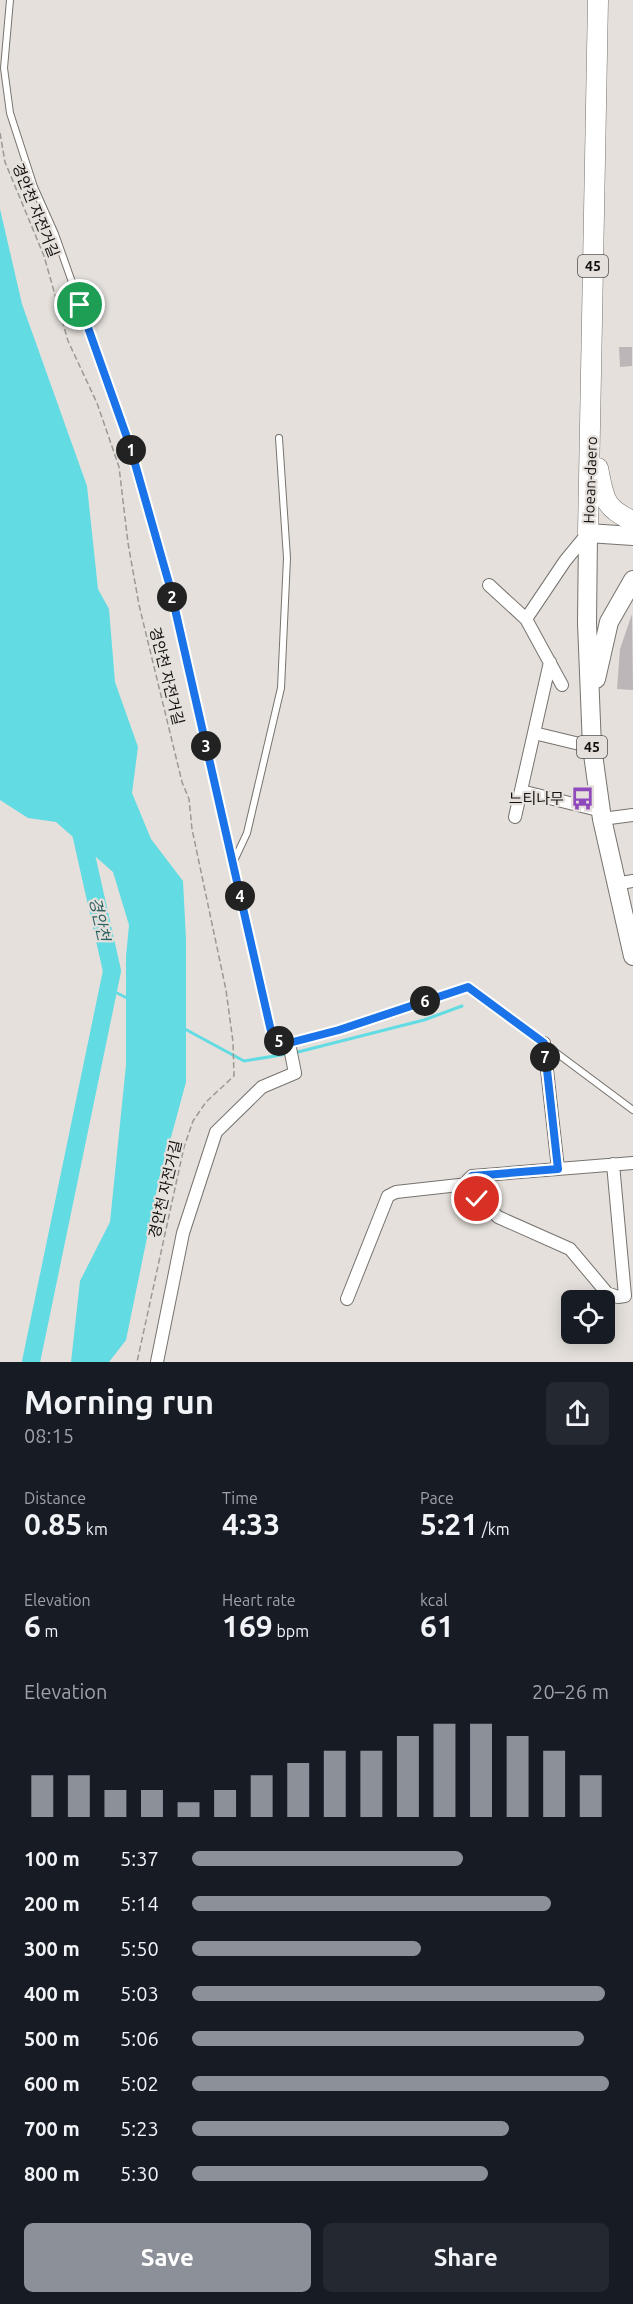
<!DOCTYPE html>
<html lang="en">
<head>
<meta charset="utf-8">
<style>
	body { margin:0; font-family:Ubuntu,"Noto Sans KR",sans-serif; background:#242831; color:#f1f3f6; height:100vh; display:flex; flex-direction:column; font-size:22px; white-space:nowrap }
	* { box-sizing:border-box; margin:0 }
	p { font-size:20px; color:#9ea1a6 }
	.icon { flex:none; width:33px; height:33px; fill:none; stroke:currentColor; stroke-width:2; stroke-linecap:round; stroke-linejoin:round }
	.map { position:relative; height:1362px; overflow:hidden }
	.side { display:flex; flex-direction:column; background:#171b24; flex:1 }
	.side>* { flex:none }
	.tools { position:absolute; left:561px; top:1290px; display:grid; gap:12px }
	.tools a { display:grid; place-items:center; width:54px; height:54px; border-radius:9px; background:#171b24; box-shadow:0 3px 15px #0003; font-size:30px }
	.pin { position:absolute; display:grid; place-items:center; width:51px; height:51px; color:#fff; margin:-26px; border:3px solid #fff; border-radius:50%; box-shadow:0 2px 6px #0007 }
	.km { position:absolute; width:30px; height:30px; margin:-15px; border-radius:50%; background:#222; color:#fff; font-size:16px; line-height:30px; text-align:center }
	.round { display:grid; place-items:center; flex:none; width:63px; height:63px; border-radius:9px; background:#242831 }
	.summary { display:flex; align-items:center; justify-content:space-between; height:102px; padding:0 24px }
	h1 { font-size:33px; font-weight:700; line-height:45px }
	.stats { display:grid; grid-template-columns:repeat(3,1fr); gap:9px; height:102px; padding:6px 24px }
	.stats div { display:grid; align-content:center }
	.stats b { font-size:30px; font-weight:700 }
	.stats small { font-size:16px; font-weight:400 }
	.stats p { font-size:16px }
	.chart { height:168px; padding:12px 24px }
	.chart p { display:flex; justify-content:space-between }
	.chart svg { width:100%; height:108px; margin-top:6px; stroke:#8c9099; stroke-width:6 }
	.cta { display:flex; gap:12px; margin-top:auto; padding:12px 24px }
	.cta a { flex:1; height:69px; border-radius:9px; background:#8c9099; color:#fff; font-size:24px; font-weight:700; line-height:69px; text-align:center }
	.cta a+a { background:#242831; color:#f1f3f6 }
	ul { padding:0 24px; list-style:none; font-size:20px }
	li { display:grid; grid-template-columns:96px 72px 1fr; align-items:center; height:45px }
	li i { height:15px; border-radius:8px; background:#8c9099 }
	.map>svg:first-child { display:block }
	.water { fill:#62dbe3 }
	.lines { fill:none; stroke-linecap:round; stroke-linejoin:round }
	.stream { stroke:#62dbe3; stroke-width:3 }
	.river { stroke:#62dbe3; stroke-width:18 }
	.building { fill:#bdb6b8 }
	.service-casing { stroke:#77736e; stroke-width:8 }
	.minor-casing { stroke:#77736e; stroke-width:14 }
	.primary-casing { stroke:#77736e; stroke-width:20 }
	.trunk-casing { stroke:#77736e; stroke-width:21 }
	.path { stroke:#9c9894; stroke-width:1.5; stroke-dasharray:6 3; stroke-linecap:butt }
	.service { stroke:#fff; stroke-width:6 }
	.minor { stroke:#fff; stroke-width:12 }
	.primary { stroke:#fff; stroke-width:18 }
	.trunk { stroke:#fff; stroke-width:20 }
	.route-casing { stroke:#fff; stroke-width:12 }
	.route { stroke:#1a73e8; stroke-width:8 }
	.labels { text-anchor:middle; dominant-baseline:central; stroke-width:4.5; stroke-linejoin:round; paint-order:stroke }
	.shield { fill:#e5e0db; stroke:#514e4c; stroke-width:1.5 }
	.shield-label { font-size:14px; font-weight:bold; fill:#12100e }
	.street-label { font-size:15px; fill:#12100e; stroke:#e5e0db }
	.poi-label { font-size:15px; fill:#12100e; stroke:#e5e0db; text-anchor:end }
	.water-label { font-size:16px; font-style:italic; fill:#2d6164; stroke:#e5e0db }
</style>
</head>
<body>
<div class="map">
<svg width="633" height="1362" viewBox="0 0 633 1362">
	<rect width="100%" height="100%" fill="#e5e0db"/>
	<path class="water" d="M0 209 22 304 87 486 98 589 109 609 115 682 138 747 132 793 151 839 183 881 186 939V1082L157 1189 126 1340 109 1362H71L80 1281 110 1222 126 1065V957L129 925 113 872 56 822 28 818 0 800Z"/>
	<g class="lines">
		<path class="stream" d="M109 989 129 999
			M183 1028 244 1061 287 1054
			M294 1053 424 1020 462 1006"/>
		<path class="river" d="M31 1362 112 971 79 824"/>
	</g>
	<path class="building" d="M619 347H632V366L620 367Z
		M632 614 633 690 617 689 620 649Z"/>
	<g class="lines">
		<defs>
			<path id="service" d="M10 0 4 68 10 113 34 187 55 234 130 446 170 587 273 1040 289 1043 339 1030 468 987 633 1110
				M233 863 247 833 281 688 287 558 279 438"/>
			<path id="minor" d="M489 585 526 619 565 561 588 533
				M526 619 562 685
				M534 733 592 747
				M521 791 602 811
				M515 817 550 662
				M602 819 633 815
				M615 884 633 881
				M544 1043 558 1169
				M613 1164 625 1296 618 1297 607 1293 570 1249 498 1217 469 1189 468 1180 472 1176 633 1163
				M347 1299 388 1196 396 1192 468 1184
				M157 1362 183 1233 216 1132 262 1087 295 1073 289 1043"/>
			<path id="primary" d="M633 536 588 533 587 623 592 747 602 819 633 956
				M596 679 609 622 633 580"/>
			<path id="trunk" d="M598 468C604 497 603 508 633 521
				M588 533 598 0"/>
		</defs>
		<use href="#service" class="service-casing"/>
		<use href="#minor" class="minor-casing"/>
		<use href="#primary" class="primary-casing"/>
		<use href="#trunk" class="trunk-casing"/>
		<path class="path" d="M0 133 5 162 44 256 68 341 97 403 119 467 128 543 139 605 182 782 189 799 192 829 226 990 233 1042 234 1076 206 1102 193 1121 184 1147 137 1362"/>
		<use href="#service" class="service"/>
		<use href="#minor" class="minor"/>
		<use href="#primary" class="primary"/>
		<use href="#trunk" class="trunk"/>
	</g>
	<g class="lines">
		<defs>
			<path id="route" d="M80 305 130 446 170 587 273 1040 289 1043 339 1030 468 987 544 1043 558 1169 472 1176 468 1180 469 1189 477 1199"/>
		</defs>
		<use href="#route" class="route-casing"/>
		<use href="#route" class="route"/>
	</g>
	<defs>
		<symbol id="bus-bare" viewBox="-9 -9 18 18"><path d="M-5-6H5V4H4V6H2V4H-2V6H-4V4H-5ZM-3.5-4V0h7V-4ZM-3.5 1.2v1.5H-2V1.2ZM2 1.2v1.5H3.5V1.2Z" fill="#9049bc" stroke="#e5e0db" stroke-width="2.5" paint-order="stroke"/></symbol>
	</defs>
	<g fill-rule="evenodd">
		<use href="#bus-bare" x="566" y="782" width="33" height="33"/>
	</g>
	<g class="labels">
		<g class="shield">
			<rect x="578" y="255" width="30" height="22" rx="4.5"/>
			<rect x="577" y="736" width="30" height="22" rx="4.5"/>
		</g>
		<g class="shield-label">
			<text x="593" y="266">45</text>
			<text x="592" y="747">45</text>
		</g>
		<g class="street-label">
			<text transform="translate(36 210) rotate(68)">경안천 자전거길</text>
			<text transform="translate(590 480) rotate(-88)">Hoean-daero</text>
			<text transform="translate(167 676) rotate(76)">경안천 자전거길</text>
			<text transform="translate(165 1189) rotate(-77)">경안천 자전거길</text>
		</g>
		<g class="poi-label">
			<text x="564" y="798">느티나무</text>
		</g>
		<g class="water-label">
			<text transform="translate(100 919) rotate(77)">경안천</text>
		</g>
	</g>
</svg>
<div class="tools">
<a><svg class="icon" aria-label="locate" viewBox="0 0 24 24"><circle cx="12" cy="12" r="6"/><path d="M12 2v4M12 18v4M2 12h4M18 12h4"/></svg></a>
</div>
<div class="pin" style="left:80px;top:305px;background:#1e9e55"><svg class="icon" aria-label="arrive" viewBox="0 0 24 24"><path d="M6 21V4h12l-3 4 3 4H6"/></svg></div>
<div class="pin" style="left:477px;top:1199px;background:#d93025"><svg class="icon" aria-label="check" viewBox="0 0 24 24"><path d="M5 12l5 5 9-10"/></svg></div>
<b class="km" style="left:131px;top:450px">1</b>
<b class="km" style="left:172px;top:597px">2</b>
<b class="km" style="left:206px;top:746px">3</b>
<b class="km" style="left:240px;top:896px">4</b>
<b class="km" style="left:279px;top:1041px">5</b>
<b class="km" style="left:425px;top:1001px">6</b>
<b class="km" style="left:545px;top:1057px">7</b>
</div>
<section class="side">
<div class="summary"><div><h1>Morning run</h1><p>08:15</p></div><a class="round"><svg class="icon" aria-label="share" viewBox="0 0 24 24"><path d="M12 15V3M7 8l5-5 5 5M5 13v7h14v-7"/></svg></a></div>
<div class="stats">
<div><p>Distance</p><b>0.85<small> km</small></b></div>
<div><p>Time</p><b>4:33</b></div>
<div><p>Pace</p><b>5:21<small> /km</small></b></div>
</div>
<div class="stats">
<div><p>Elevation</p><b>6<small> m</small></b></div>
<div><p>Heart rate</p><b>169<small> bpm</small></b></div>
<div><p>kcal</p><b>61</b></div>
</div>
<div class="chart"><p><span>Elevation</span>20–26 m</p>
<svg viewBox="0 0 160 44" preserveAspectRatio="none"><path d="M5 44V27M15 44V27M25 44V33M35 44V33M45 44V38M55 44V33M65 44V27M75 44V22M85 44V17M95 44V17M105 44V11M115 44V6M125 44V6M135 44V11M145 44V17M155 44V27"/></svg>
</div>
<ul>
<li><b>100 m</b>5:37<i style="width:65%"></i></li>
<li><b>200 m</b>5:14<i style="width:86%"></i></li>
<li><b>300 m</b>5:50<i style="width:55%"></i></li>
<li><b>400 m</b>5:03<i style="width:99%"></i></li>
<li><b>500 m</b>5:06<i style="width:94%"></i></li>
<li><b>600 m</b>5:02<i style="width:100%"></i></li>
<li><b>700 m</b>5:23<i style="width:76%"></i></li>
<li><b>800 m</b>5:30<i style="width:71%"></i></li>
</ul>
<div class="cta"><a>Save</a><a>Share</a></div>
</section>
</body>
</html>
